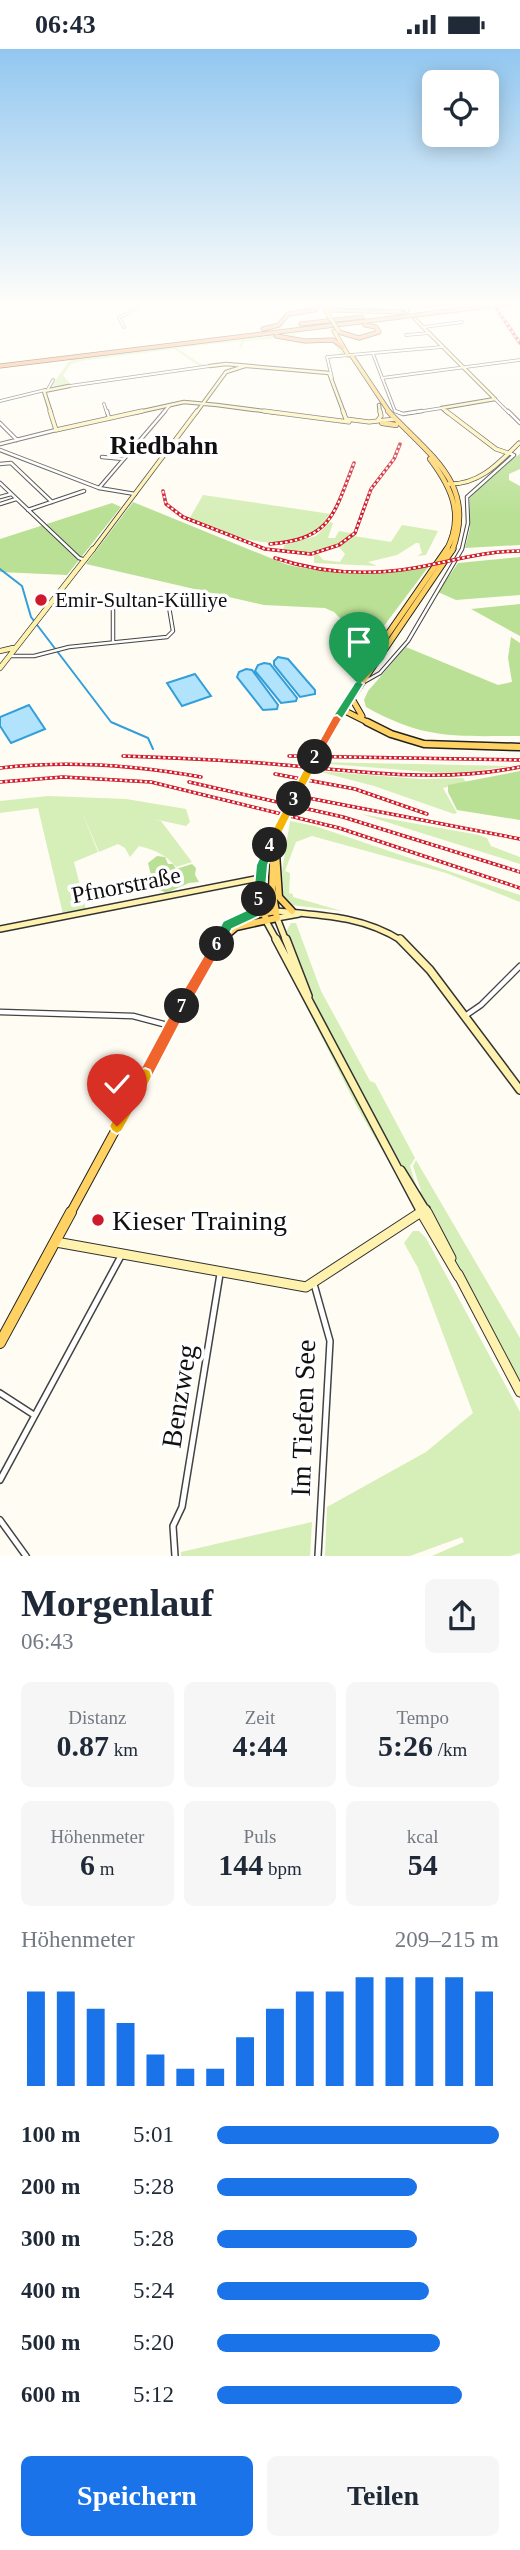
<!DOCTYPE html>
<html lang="de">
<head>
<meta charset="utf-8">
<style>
	body { margin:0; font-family:"Times New Roman",serif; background:#f6f6f7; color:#1f2937; height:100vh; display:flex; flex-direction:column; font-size:26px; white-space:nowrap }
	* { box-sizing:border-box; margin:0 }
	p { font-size:23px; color:#747a83 }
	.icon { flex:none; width:38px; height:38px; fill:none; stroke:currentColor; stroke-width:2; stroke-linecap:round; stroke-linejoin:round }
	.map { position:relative; height:1507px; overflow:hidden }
	.drawer { display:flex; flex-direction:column; background:#fff; flex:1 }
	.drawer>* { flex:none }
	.buttons { position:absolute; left:422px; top:21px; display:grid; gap:14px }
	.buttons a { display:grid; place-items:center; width:77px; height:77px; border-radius:10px; background:#fff; box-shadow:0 4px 18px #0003; font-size:35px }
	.pin { position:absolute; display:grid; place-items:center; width:60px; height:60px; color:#fff; margin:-72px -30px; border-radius:50% 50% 50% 0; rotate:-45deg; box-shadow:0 0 7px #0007 }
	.pin .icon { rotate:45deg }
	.km { position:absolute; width:35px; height:35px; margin:-18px; border-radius:50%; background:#222; color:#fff; font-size:19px; line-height:35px; text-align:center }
	.round { display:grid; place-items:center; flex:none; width:74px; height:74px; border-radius:10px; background:#f6f6f7 }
	.headline { display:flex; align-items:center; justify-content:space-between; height:119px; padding:0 21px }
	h1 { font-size:38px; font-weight:600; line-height:52px }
	.stats { display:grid; grid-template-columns:repeat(3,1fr); gap:10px; height:119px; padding:7px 21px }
	.stats div { display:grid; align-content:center; border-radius:10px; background:#f6f6f7; text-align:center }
	.stats b { font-size:30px; font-weight:600 }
	.stats small { font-size:19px; font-weight:400 }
	.stats p { font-size:19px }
	.chart { height:196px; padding:14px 21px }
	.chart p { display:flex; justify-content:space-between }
	.chart svg { width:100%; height:126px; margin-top:7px; stroke:#1a73e8; stroke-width:6 }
	.action { display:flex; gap:14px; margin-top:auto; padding:14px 21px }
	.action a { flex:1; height:80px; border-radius:10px; background:#1a73e8; color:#fff; font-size:28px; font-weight:600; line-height:80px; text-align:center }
	.action a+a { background:#f6f6f7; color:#1f2937 }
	ul { padding:0 21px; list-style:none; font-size:23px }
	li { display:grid; grid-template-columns:112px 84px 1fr; align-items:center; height:52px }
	li i { height:18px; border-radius:9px; background:#1a73e8 }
	.status { display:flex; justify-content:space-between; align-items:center; height:49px; padding:0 35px; background:#fff; direction:ltr }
	.status svg { height:19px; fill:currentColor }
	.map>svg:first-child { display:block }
	.green { fill:#d6eeb8 }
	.forest { fill:#bae095 }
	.water { fill:#b2e3fc; stroke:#329eda; stroke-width:2 }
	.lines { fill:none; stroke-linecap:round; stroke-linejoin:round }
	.stream { stroke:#329eda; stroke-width:2 }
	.street-far3-casing { stroke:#434343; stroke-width:3.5 }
	.street-far2-casing { stroke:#434343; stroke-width:4.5 }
	.street-far1-casing { stroke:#434343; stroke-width:7 }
	.street-casing { stroke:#434343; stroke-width:8 }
	.secondary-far5-casing { stroke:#323232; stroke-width:4.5 }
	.secondary-far4-casing { stroke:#323232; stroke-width:5 }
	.secondary-far3-casing { stroke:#323232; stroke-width:6 }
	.secondary-far2-casing { stroke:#323232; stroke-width:8 }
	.secondary-far1-casing { stroke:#323232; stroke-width:10 }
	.secondary-casing { stroke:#323232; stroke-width:11 }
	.primary-far5-casing { stroke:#212121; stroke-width:5 }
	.primary-far4-casing { stroke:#212121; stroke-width:6 }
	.primary-far3-casing { stroke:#212121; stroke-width:7 }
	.primary-far2-casing { stroke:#212121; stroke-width:9 }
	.primary-far1-casing { stroke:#212121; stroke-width:10 }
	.primary-casing { stroke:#212121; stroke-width:12 }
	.highway-casing { stroke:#212121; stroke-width:5 }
	.street-far3 { stroke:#fff; stroke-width:2 }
	.street-far2 { stroke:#fff; stroke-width:2.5 }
	.street-far1 { stroke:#fff; stroke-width:4.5 }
	.street { stroke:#fff; stroke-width:5 }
	.secondary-far5 { stroke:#fff2ae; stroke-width:2.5 }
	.secondary-far4 { stroke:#fff2ae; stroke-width:3.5 }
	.secondary-far3 { stroke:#fff2ae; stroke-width:4.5 }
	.secondary-far2 { stroke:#fff2ae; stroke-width:5 }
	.secondary-far1 { stroke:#fff2ae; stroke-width:7 }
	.secondary { stroke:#fff2ae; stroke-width:9 }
	.primary-far5 { stroke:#ffd263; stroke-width:3.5 }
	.primary-far4 { stroke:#ffd263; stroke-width:4.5 }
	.primary-far3 { stroke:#ffd263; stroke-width:5 }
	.primary-far2 { stroke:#ffd263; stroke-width:6 }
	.primary-far1 { stroke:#ffd263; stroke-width:8 }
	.primary { stroke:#ffd263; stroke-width:10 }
	.highway { stroke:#ff9951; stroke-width:3.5 }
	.rail-casing { stroke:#ce1a2a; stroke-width:3.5 }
	.rail { stroke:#fff; stroke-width:2; stroke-dasharray:2.5; stroke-linecap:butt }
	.primary-bridge-casing { stroke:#212121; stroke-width:5; stroke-linecap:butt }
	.highway-bridge-casing { stroke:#212121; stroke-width:5; stroke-linecap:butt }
	.primary-bridge { stroke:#ffd263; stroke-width:3.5 }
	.highway-bridge { stroke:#ff9951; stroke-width:3.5 }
	.split-1 { fill:#22a559; stroke:#fff; stroke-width:2 }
	.split-2 { fill:#f0652b; stroke:#fff; stroke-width:2 }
	.split-3 { fill:#f5b400; stroke:#fff; stroke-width:2 }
	.split-4 { fill:#f5b400; stroke:#fff; stroke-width:2 }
	.split-5 { fill:#22a559; stroke:#fff; stroke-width:2 }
	.split-6 { fill:#22a559; stroke:#fff; stroke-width:2 }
	.split-7 { fill:#f0652b; stroke:#fff; stroke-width:2 }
	.split-8 { fill:#f0652b; stroke:#fff; stroke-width:2 }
	.split-9 { fill:#f5b400; stroke:#fff; stroke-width:2 }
	.poi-dot { fill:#ce1a2a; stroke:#fff; stroke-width:2.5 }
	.labels { text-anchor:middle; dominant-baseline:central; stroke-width:7; stroke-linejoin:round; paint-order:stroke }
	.far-poi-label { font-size:21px; fill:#101010; stroke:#fff; text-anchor:start }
	.street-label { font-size:24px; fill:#101010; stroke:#fff }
	.far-district-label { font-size:26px; font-weight:bold; fill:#101010; stroke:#fff }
	.near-poi-label { font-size:28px; fill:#101010; stroke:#fff; text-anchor:start }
	.near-street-label { font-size:28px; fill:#101010; stroke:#fff }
</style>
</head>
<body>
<div class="status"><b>06:43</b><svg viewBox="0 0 49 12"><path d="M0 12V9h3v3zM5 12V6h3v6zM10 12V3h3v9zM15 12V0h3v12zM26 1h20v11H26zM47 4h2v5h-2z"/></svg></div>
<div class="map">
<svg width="520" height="1507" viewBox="0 0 520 1507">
	<rect width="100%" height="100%" fill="#fffcf3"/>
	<path class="green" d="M298 284 295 286 300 291 336 292 346 306H341L335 296 326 297 334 296 332 293H302L272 288 273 290 245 292 239 302 241 292 177 299 199 314 207 316 199 317 174 300 81 312 71 315 63 326 71 336 51 337 71 310Z
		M203 446 331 465C307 517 226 486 188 472Z
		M330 473 333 474 328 489H335L339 482 352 484C335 503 307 506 283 503L284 496 316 487Z
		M402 476 438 482 426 506 417 507 422 504 419 494H416L397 506 368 513 377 517 314 514V506L318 505 323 511 340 513 345 505 339 498 354 487 391 493Z
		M317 714V713L511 717 453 725Z
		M317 722 421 730 463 729 466 733 443 739 457 764 454 765 374 737Z
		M48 747 126 750 186 760 190 773 186 777 149 769 161 772 192 813 176 818C165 805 155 801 139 797L130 808 125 799 118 795 99 803 81 761 98 803 74 813 86 860 63 865 38 759 0 764V752Z
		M361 765 479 786 487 789 491 797 520 808V815Z
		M290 772 315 777 520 846V853L446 824 312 787 296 793 285 822 290 824 289 844 293 845V848L342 862 291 856 284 847 282 822Z
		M291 874H296L321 942 370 1032 375 1034 415 1109 410 1117 417 1140 392 1100 328 984 285 885Z
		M267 880 407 1140V1144L357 1058Z
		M416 1111 520 1289V1334L419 1144 421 1142 413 1117Z
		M413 1182H419L426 1189 520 1363V1504L510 1507H432L464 1493 462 1488 410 1507H325L327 1458 426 1403 473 1364 418 1219 404 1194Z
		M312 1473 310 1507H181V1503Z"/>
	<path class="forest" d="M520 405V420L509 425V431L520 437V496L465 499 470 479V449L499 419Z
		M133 453 285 515C334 527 380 526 429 517L368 598 334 563 325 559 264 556 86 515Z
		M112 454 121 458 67 526 0 523V490Z
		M520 508V546L456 551 438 543 458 514Z
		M520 555V587L471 560Z
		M511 588 520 594V687C455 687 425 691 366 658L364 651 368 642 406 598 498 636 512 633 508 609Z
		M520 722V771L457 761 448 743V736Z
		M157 807 165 808 168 815H173L176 820 192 815 196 819 195 826 199 833 189 834 166 844 160 841 157 830H162L168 835 184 831V828L167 827 163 825 151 826 148 814Z"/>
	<path class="water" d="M278 608 288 610 315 641V645L300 648 274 616V612Z
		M264 614 270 615 297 649 296 652 281 654 255 622 258 616Z
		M246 620 252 621 278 656 277 660 263 661 237 628 239 623Z
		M195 625 211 647 182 657 167 634Z
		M29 656 45 680 11 694 0 677V668Z"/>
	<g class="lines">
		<path class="stream" d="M0 520 22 537 31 568 111 673 148 689 153 700"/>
		<defs>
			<path id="street-far3" d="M334 255 351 253
				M404 259 453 253
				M124 278 119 269 147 253
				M424 278 462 273
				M406 286 430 284
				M373 305 395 362 400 364
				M332 329 327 308 442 298
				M382 329 520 311
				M69 337 210 317
				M48 340 53 331
				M495 350 509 364
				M0 352 45 341
				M104 355 107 364
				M163 364 170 356
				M410 364 442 359"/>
			<path id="street-far2" d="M107 362 109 369
				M395 362 403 365 422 362
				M508 362 520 374
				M0 374 17 391
				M0 395 56 381
				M0 401 99 439 135 445
				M102 408 124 410
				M0 415 11 414 52 453
				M0 434 79 509 85 511
				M99 439 165 362
				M0 448 11 445
				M0 455 16 450
				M28 461 84 442
				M9 607H34L69 598 167 588 173 582 168 552 162 549 113 555V593
				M364 633 380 624 408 592 462 500 468 474 467 448 514 406 509 404"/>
			<path id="street-far1" d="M0 963 133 967 171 977
				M465 967 481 956 520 917"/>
			<path id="street" d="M314 1235 330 1292 318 1507
				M0 1344 34 1366
				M0 1431 121 1207
				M0 1471 26 1507
				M175 1507 173 1477 182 1458 220 1225"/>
			<path id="secondary-far5" d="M399 253 407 262
				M415 270 495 350
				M210 317 226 315 329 324 344 364
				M217 356 278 364
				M379 356 380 364
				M442 359 448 364
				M442 359 495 350
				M51 364 44 342 69 337
				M134 364 184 353 217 356
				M196 364 226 323 245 317"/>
			<path id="secondary-far4" d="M50 362 56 381 142 362
				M264 362 349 373
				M343 362 346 370 369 373 395 370
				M446 362 496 400 508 404
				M377 372 381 367 380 362
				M448 435C479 436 498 415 519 394
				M92 502 197 362"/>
			<path id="secondary-far3" d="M0 602 13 599
				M0 619 93 500"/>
			<path id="secondary-far2" d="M276 862C321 866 363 867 402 892
				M266 872 277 892
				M0 880 260 829
				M286 892 277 869 299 865"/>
			<path id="secondary-far1" d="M276 890 422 1165
				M286 890 308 947
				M400 890 430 921 520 1041
				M401 1121 428 1165
				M418 1165 426 1160"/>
			<path id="secondary" d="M421 1163 459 1228
				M427 1163 451 1209
				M56 1193 306 1238 421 1163
				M458 1225 520 1343"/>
			<path id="primary-far5" d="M321 253 331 270
				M334 282 348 306
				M352 307 390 364"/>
			<path id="primary-far4" d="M388 362C430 407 478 435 452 502
				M382 374 396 376
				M430 410C452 439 465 467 446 502"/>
			<path id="primary-far3" d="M371 616 370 611 447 500
				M351 648 362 667
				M343 661 371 675
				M334 675 453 500"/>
			<path id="primary-far2" d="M367 673 391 685 424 695 520 698
				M276 804 279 848 292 862
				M266 872 260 841 263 810 335 673
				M223 889 236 878 277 869 272 840 274 792
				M218 892C231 867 250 867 276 862"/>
			<path id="primary-far1" d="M70 1165 219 890"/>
			<path id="primary" d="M0 1294 71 1163"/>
			<path id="highway" d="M321 254 332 261 402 263
				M498 256 520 253
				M301 275 362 268
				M263 280 279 276 288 265 315 261 319 256
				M339 283 359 289 379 283 376 278 365 276
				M276 287 305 292 333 291 343 298
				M0 317 490 257"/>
		</defs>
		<use href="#street-far3" class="street-far3-casing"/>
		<use href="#street-far2" class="street-far2-casing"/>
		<use href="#street-far1" class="street-far1-casing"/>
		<use href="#street" class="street-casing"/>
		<use href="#secondary-far5" class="secondary-far5-casing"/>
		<use href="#secondary-far4" class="secondary-far4-casing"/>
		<use href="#secondary-far3" class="secondary-far3-casing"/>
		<use href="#secondary-far2" class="secondary-far2-casing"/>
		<use href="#secondary-far1" class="secondary-far1-casing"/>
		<use href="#secondary" class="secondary-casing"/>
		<use href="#primary-far5" class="primary-far5-casing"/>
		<use href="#primary-far4" class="primary-far4-casing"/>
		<use href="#primary-far3" class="primary-far3-casing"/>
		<use href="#primary-far2" class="primary-far2-casing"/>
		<use href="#primary-far1" class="primary-far1-casing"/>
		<use href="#primary" class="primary-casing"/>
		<use href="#highway" class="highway-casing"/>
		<use href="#street-far3" class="street-far3"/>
		<use href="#street-far2" class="street-far2"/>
		<use href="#street-far1" class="street-far1"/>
		<use href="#street" class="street"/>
		<use href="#secondary-far5" class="secondary-far5"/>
		<use href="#secondary-far4" class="secondary-far4"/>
		<use href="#secondary-far3" class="secondary-far3"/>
		<use href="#secondary-far2" class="secondary-far2"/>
		<use href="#secondary-far1" class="secondary-far1"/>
		<use href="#secondary" class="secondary"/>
		<use href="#primary-far5" class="primary-far5"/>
		<use href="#primary-far4" class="primary-far4"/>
		<use href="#primary-far3" class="primary-far3"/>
		<use href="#primary-far2" class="primary-far2"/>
		<use href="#primary-far1" class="primary-far1"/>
		<use href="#primary" class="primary"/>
		<use href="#highway" class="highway"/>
		<defs>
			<path id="rail" d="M492 253 520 294
				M163 442 166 455 183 468 265 500 311 505 339 496 355 484 371 440 394 410 400 395
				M270 495C331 491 334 465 354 414
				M275 509C320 524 367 527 414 519 449 513 483 502 520 502
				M123 707C177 709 231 711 284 716 364 723 441 734 520 718
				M289 707 520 711
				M0 719C68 711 134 716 201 728
				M275 725 355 740 427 765
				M0 733 63 728 151 733 339 779 520 839
				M189 733 343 768 520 823
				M308 749 520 790"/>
		</defs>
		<use href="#rail" class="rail-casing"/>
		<use href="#rail" class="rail"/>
		<defs>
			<path id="primary-bridge" d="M331 270 338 281"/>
			<path id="highway-bridge" d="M490 257 498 256"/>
		</defs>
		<use href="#primary-bridge" class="primary-bridge-casing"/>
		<use href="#highway-bridge" class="highway-bridge-casing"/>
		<use href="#primary-bridge" class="primary-bridge"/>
		<use href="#highway-bridge" class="highway-bridge"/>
	</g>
	<linearGradient id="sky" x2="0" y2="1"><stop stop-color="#92c7f0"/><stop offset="0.55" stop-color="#fffefa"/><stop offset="1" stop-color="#fffefa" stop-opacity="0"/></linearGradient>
	<rect width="520" height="464" fill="url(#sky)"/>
	<path class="split-1" d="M359 632 364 635 341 672H333V667L355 633Z"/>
	<path class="split-2" d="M337 666 342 670 319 710H312V705L333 667Z"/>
	<path class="split-3" d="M315 704 321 708 299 750 298 753H290L288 750 310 708Z"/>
	<path class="split-4" d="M294 746 299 750 274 800H266V793L290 747Z"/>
	<path class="split-5" d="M270 791 276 796 268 816 265 850 259 856 253 850 256 816 266 793Z"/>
	<path class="split-6" d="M259 845 265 850 258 868 232 880 222 899H213L211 895 223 872 249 860 255 847Z"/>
	<path class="split-7" d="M217 889 224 895 222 899 187 961H177V952L213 891Z"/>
	<path class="split-8" d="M182 950 189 957 187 961 150 1032 145 1034 140 1032 138 1027 140 1021 177 952Z"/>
	<path class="split-9" d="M145 1019 150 1021 152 1027 150 1032 122 1082 117 1085 112 1082 109 1077 112 1072 140 1021Z"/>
	<g class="poi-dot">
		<circle cx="41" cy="551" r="7"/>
		<circle cx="98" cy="1171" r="7"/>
	</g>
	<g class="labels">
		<g class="far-poi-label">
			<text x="55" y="551">Emir-Sultan-Külliye</text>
		</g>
		<g class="street-label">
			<text transform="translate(126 836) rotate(-11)">Pfnorstraße</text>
		</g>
		<g class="far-district-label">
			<text x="164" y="396">Riedbahn</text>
		</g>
		<g class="near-poi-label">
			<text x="112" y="1171">Kieser Training</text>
		</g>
		<g class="near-street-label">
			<text transform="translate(179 1347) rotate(-81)">Benzweg</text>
			<text transform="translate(303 1369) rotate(-88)">Im Tiefen See</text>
		</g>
	</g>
</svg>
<div class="buttons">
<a><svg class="icon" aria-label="locate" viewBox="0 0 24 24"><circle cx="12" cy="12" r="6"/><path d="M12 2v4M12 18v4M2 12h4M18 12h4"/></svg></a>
</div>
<div class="pin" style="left:359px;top:635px;background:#1e9e55"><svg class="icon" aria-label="arrive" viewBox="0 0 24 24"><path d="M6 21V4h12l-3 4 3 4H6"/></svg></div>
<div class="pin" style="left:117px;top:1077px;background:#d93025"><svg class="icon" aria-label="check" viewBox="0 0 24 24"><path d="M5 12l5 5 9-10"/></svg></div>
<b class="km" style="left:315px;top:708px">2</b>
<b class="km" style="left:294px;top:750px">3</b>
<b class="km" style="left:270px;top:796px">4</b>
<b class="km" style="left:259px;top:850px">5</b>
<b class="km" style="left:217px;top:895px">6</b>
<b class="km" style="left:182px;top:957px">7</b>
</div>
<section class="drawer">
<div class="headline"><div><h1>Morgenlauf</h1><p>06:43</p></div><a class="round"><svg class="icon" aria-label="share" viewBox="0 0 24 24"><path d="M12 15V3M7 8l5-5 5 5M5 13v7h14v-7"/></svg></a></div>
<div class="stats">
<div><p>Distanz</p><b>0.87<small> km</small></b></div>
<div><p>Zeit</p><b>4:44</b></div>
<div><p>Tempo</p><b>5:26<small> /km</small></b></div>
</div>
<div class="stats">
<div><p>Höhenmeter</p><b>6<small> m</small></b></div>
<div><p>Puls</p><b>144<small> bpm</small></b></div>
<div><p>kcal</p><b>54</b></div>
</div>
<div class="chart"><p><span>Höhenmeter</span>209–215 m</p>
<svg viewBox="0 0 160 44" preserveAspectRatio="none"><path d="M5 44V11M15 44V11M25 44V17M35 44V22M45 44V33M55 44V38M65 44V38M75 44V27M85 44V17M95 44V11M105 44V11M115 44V6M125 44V6M135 44V6M145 44V6M155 44V11"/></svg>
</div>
<ul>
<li><b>100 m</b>5:01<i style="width:100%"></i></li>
<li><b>200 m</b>5:28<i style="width:71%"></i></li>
<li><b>300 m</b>5:28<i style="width:71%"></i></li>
<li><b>400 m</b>5:24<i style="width:75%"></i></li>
<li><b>500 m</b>5:20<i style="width:79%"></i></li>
<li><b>600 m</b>5:12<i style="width:87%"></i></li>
</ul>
<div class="action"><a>Speichern</a><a>Teilen</a></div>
</section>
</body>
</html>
